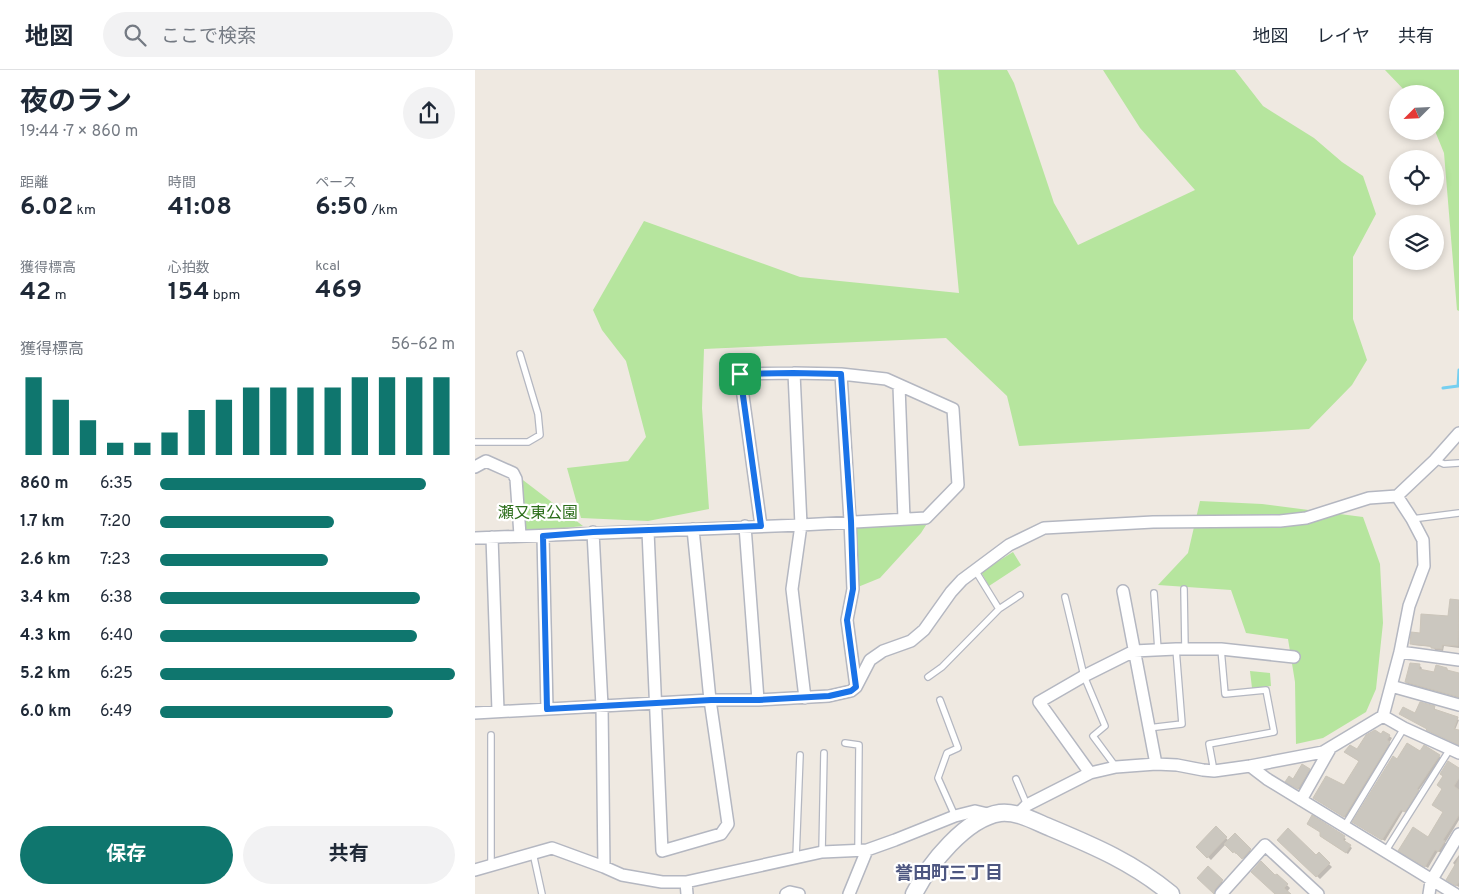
<!DOCTYPE html>
<html lang="ja">
<head>
<meta charset="utf-8">
<style>
	body { margin:0; font-family:Overpass,"Noto Sans JP",sans-serif; background:#f2f2f3; color:#1f2937; height:100vh; display:flex; flex-direction:column; font-size:19px; white-space:nowrap }
	* { box-sizing:border-box; margin:0 }
	p { font-size:16px; color:#747a83 }
	.icon { flex:none; width:28px; height:28px; fill:none; stroke:currentColor; stroke-width:2; stroke-linecap:round; stroke-linejoin:round }
	.map { position:relative; flex:1; overflow:hidden }
	.drawer { display:flex; flex-direction:column; background:#fff; width:475px }
	.drawer>* { flex:none }
	.needle { width:32px; rotate:246deg }
	.controls { position:absolute; left:914px; top:15px; display:grid; gap:10px }
	.controls a { display:grid; place-items:center; width:55px; height:55px; border-radius:50%; background:#fff; box-shadow:0 2px 8px #0003; font-size:25px }
	.pin { position:absolute; display:grid; place-items:center; width:42px; height:42px; color:#fff; margin:-21px; border-radius:10px; box-shadow:0 2px 8px #0006 }
	.round { display:grid; place-items:center; flex:none; width:52px; height:52px; border-radius:26px; background:#f2f2f3 }
	.summary { display:flex; align-items:center; justify-content:space-between; height:85px; padding:0 20px }
	h1 { font-size:28px; font-weight:700; line-height:38px }
	.figures { display:grid; grid-template-columns:repeat(3,1fr); gap:8px; height:85px; padding:5px 20px }
	.figures div { display:grid; align-content:center }
	.figures b { font-size:25px; font-weight:700 }
	.figures small { font-size:14px; font-weight:400 }
	.figures p { font-size:14px }
	.chart { height:140px; padding:10px 20px }
	.chart p { display:flex; justify-content:space-between }
	.chart svg { width:100%; height:90px; margin-top:5px; stroke:#0f766e; stroke-width:6 }
	.action { display:flex; gap:10px; margin-top:auto; padding:10px 20px }
	.action a { flex:1; height:58px; border-radius:30px; background:#0f766e; color:#fff; font-size:20px; font-weight:700; line-height:58px; text-align:center }
	.action a+a { background:#f2f2f3; color:#1f2937 }
	ul { padding:0 20px; list-style:none; font-size:16px }
	li { display:grid; grid-template-columns:80px 60px 1fr; align-items:center; height:38px }
	li i { height:12px; border-radius:6px; background:#0f766e }
	header { display:flex; align-items:center; gap:30px; box-sizing:border-box; height:70px; padding:0 25px; background:#fff; border-bottom:1px solid #e0e1e3 }
	header strong { font-size:24px }
	nav { display:flex; gap:28px; margin-inline-start:auto; font-size:18px }
	.search { width:350px; height:45px; background:#f2f2f3; display:flex; align-items:center; gap:12px; box-sizing:border-box; padding:0 18px; border-radius:28px; color:#747a83; font-size:19px }
	main { display:flex; flex:1; min-height:0 }
	.map>svg:first-child { display:block }
	.green { fill:#b6e59e }
	.shadow { fill:#0003 }
	.lines { fill:none; stroke-linecap:round; stroke-linejoin:round }
	.stream { stroke:#75cff0; stroke-width:3 }
	.building { fill:#cbc7bf; stroke:#cbc5ba }
	.lane-casing { stroke:#b4b7c1; stroke-width:8 }
	.street-casing { stroke:#b4b7c1; stroke-width:14 }
	.secondary-casing { stroke:#b4b7c1; stroke-width:19 }
	.lane { stroke:#fff; stroke-width:5.5 }
	.street { stroke:#fff; stroke-width:11 }
	.secondary { stroke:#fff; stroke-width:16 }
	.route-casing { stroke:#fff; stroke-width:10 }
	.route { stroke:#1a73e8; stroke-width:6 }
	.labels { text-anchor:middle; dominant-baseline:central; stroke-width:4.5; stroke-linejoin:round; paint-order:stroke }
	.park-label { font-size:16px; fill:#2c6e1b; stroke:#fff }
	.neighbourhood-label { font-size:18px; font-weight:bold; fill:#4d5680; stroke:#fff }
</style>
</head>
<body>
<header>
<strong>地図</strong>
<div class="search"><svg class="icon" aria-label="search" viewBox="0 0 24 24"><circle cx="10" cy="10" r="6"/><path d="M15 15l6 6"/></svg>ここで検索</div>
<nav><a>地図</a><a>レイヤ</a><a>共有</a></nav>
</header>
<main>
<section class="drawer">
<div class="summary"><div><h1>夜のラン</h1><p>19:44 · 7 × 860 m</p></div><a class="round"><svg class="icon" aria-label="share" viewBox="0 0 24 24"><path d="M12 15V3M7 8l5-5 5 5M5 13v7h14v-7"/></svg></a></div>
<div class="figures">
<div><p>距離</p><b>6.02<small> km</small></b></div>
<div><p>時間</p><b>41:08</b></div>
<div><p>ペース</p><b>6:50<small> /km</small></b></div>
</div>
<div class="figures">
<div><p>獲得標高</p><b>42<small> m</small></b></div>
<div><p>心拍数</p><b>154<small> bpm</small></b></div>
<div><p>kcal</p><b>469</b></div>
</div>
<div class="chart"><p><span>獲得標高</span>56–62 m</p>
<svg viewBox="0 0 160 44" preserveAspectRatio="none"><path d="M5 44V6M15 44V17M25 44V27M35 44V38M45 44V38M55 44V33M65 44V22M75 44V17M85 44V11M95 44V11M105 44V11M115 44V11M125 44V6M135 44V6M145 44V6M155 44V6"/></svg>
</div>
<ul>
<li><b>860 m</b>6:35<i style="width:90%"></i></li>
<li><b>1.7 km</b>7:20<i style="width:59%"></i></li>
<li><b>2.6 km</b>7:23<i style="width:57%"></i></li>
<li><b>3.4 km</b>6:38<i style="width:88%"></i></li>
<li><b>4.3 km</b>6:40<i style="width:87%"></i></li>
<li><b>5.2 km</b>6:25<i style="width:100%"></i></li>
<li><b>6.0 km</b>6:49<i style="width:79%"></i></li>
</ul>
<div class="action"><a>保存</a><a>共有</a></div>
</section>
<div class="map">
<svg width="984" height="824" viewBox="0 0 984 824">
	<rect width="100%" height="100%" fill="#efe9e1"/>
	<path class="green" d="M463 0H532L539 13 579 133 603 175 720 120 665 58 628 0H760L788 36 839 68 867 92 888 106 901 144 878 187V249L892 290 877 315 834 359 544 376 532 326 471 268 229 279 227 338 234 439 173 451 106 448 92 398 153 391 171 367 151 291 127 260 118 240 169 151 325 207 484 223Z
		M910 0H984V241L982 240 969 83 960 61V24H933Z
		M44 407 108 456 51 462 46 459Z
		M725 431 787 434 888 447 905 494 908 553 901 619 891 642 848 668 821 674 820 612 813 569 771 563 756 520 683 515 713 483Z
		M453 452 446 463 405 508 378 519 380 456Z
		M538 482 546 495 514 516 506 502Z
		M775 601 795 603 796 616 777 618Z"/>
	<path class="shadow" d="M976 531 984 532V578L969 576 968 581 960 580 958 577 938 575 936 573 946 564 974 547Z
		M945 596 947 598 946 600 960 604 972 599 974 601 984 604V628L933 614 931 612Z
		M959 637 960 638V641L984 650 980 660 984 662V675L954 661 941 645Z
		M908 662 917 668 914 673 916 675 872 749 842 730 869 717 885 692 873 684 882 681 907 665Z
		M949 677 967 688 943 721 945 723 932 743 928 741 910 771 881 754 922 690 945 683Z
		M984 699V750L970 773 972 774 966 783 963 781 953 798 927 782 954 768 969 743V707L966 704Z
		M834 700 837 702 826 721 814 713Z
		M837 747 871 769 869 772 877 778 873 784 848 768Z
		M741 758 754 771 760 765 777 782 770 790 762 782 761 784 751 774 736 790 723 777Z
		M804 770 841 787 844 784 857 797 845 809Z
		M984 785V817L974 811 981 796 978 793Z
		M733 798 749 813 741 824 724 808Z
		M802 805 815 818 812 822 814 824H801L800 807Z"/>
	<g class="lines">
		<path class="stream" d="M968 318 983 316 984 300"/>
	</g>
	<path class="building" d="M975 529 984 530 983 576 967 575V579L956 578V576L935 574 936 562 945 563 946 544 973 546Z
		M935 593 945 594 944 599 959 602 961 595 972 598V600L984 603V627L930 612Z
		M945 632 960 636 959 639 983 647 979 659 984 660V675L951 660 952 659 924 644 928 637 940 643Z
		M900 660 906 664 908 661 915 665 912 670 915 672 869 747 838 728 851 706 869 715 884 691 869 682 875 675 882 679 891 665Z
		M932 673 945 681 949 675 965 685 942 719 944 720 930 742 926 740 907 770 877 752 918 686 922 689Z
		M973 691 984 698V708L979 716 984 720V745L968 770 970 771 963 782 960 780 950 797 923 781 938 757 953 767 968 742 957 735 967 719 962 715 968 706 965 704Z
		M827 694 835 699 823 719 810 712 814 706 818 709Z
		M837 745 870 766 868 770 876 775 871 783 845 766V762L832 754Z
		M741 756 752 767 732 788 721 777Z
		M813 758 841 785 844 782 855 793 841 807 802 770Z
		M760 763 776 779 767 789 759 781 758 783 749 774Z
		M984 788V812L981 816 971 810Z
		M786 791 800 805 802 804 813 814 809 818 816 824H800L776 802Z
		M733 796 748 810 740 819 739 824 722 808Z"/>
	<g class="lines">
		<defs>
			<path id="lane" d="M0 372H53L65 365 63 344 45 284
				M960 390 969 394 984 393
				M937 449 984 443
				M500 500 524 539
				M709 519 710 579
				M679 523 683 580
				M590 527 609 606 630 656 618 666 641 697
				M453 607 467 597 524 539 545 525
				M465 630 483 678 472 683 463 708 480 746
				M673 658 707 654 701 579
				M16 665V796
				M370 673 384 675 383 781
				M739 701 734 674 799 662 791 620 750 624 746 579
				M541 709 552 735
				M869 757 929 658
				M347 782 349 683
				M910 782 975 679
				M58 783 67 824
				M321 788 325 685"/>
			<path id="street" d="M319 303 326 455 317 519 330 628
				M366 304 375 451 378 519 372 550 381 617
				M424 316 429 449
				M0 397 11 391 38 403 41 409 45 465
				M270 456 283 630
				M173 461 187 781 246 764 253 754 235 630 218 459
				M118 462 127 636 129 797
				M68 466 72 639
				M17 467 23 641
				M0 468 326 455 451 448 483 415 478 339 411 309 366 304 319 303 265 304 286 456
				M648 521 681 694
				M925 582 984 590
				M916 616 984 635
				M0 643 235 630H283L354 626 376 621 381 617 395 590 408 581 436 571 449 560 476 522 487 510 534 475 569 458 678 452 805 451 831 448 894 428 922 426 960 390 984 363
				M908 646 929 658 984 683
				M775 696 792 709 980 824
				M615 703 564 632 609 606 659 581 701 579H746L819 587
				M826 730 856 677
				M542 745 552 735 615 703 641 697 681 694 702 695 728 700 739 701 775 696 848 682 908 646 925 582 934 536 949 496 948 470 937 449 922 426
				M0 800 77 778 129 797 147 805 187 812H211L212 824
				M211 812 347 782 392 780 420 770 480 746 500 741 517 745
				M311 824 315 822 324 824
				M374 824 392 780
				M746 824 790 775 843 824
				M954 824 956 811 984 764"/>
			<path id="secondary" d="M439 824C454 794 491 748 525 743 543 741 561 752 576 758 619 776 659 793 696 824"/>
		</defs>
		<use href="#lane" class="lane-casing"/>
		<use href="#street" class="street-casing"/>
		<use href="#secondary" class="secondary-casing"/>
		<use href="#lane" class="lane"/>
		<use href="#street" class="street"/>
		<use href="#secondary" class="secondary"/>
	</g>
	<g class="lines">
		<defs>
			<path id="route" d="M318 303 366 304 376 451 378 519 372 550 381 617 376 621 354 626 284 630H236L72 639 68 466 118 462 286 456 265 304Z"/>
		</defs>
		<use href="#route" class="route-casing"/>
		<use href="#route" class="route"/>
	</g>
	<g class="labels">
		<g class="park-label">
			<text x="63" y="444">瀬又東公園</text>
		</g>
		<g class="neighbourhood-label">
			<text x="474" y="804">誉田町三丁目</text>
		</g>
	</g>
</svg>
<div class="controls">
<a><svg class="needle" viewBox="-14 -14 28 28"><path d="M0-13l5 13h-10z" fill="#e53935"/><path d="M0 13l5-13h-10z" fill="#747a83"/></svg></a>
<a><svg class="icon" aria-label="locate" viewBox="0 0 24 24"><circle cx="12" cy="12" r="6"/><path d="M12 2v4M12 18v4M2 12h4M18 12h4"/></svg></a>
<a><svg class="icon" aria-label="layers" viewBox="0 0 24 24"><path d="M12 4l9 5-9 5-9-5zM3 14l9 5 9-5"/></svg></a>
</div>
<div class="pin" style="left:265px;top:304px;background:#1e9e55"><svg class="icon" aria-label="arrive" viewBox="0 0 24 24"><path d="M6 21V4h12l-3 4 3 4H6"/></svg></div>
</div>
</main>
</body>
</html>
